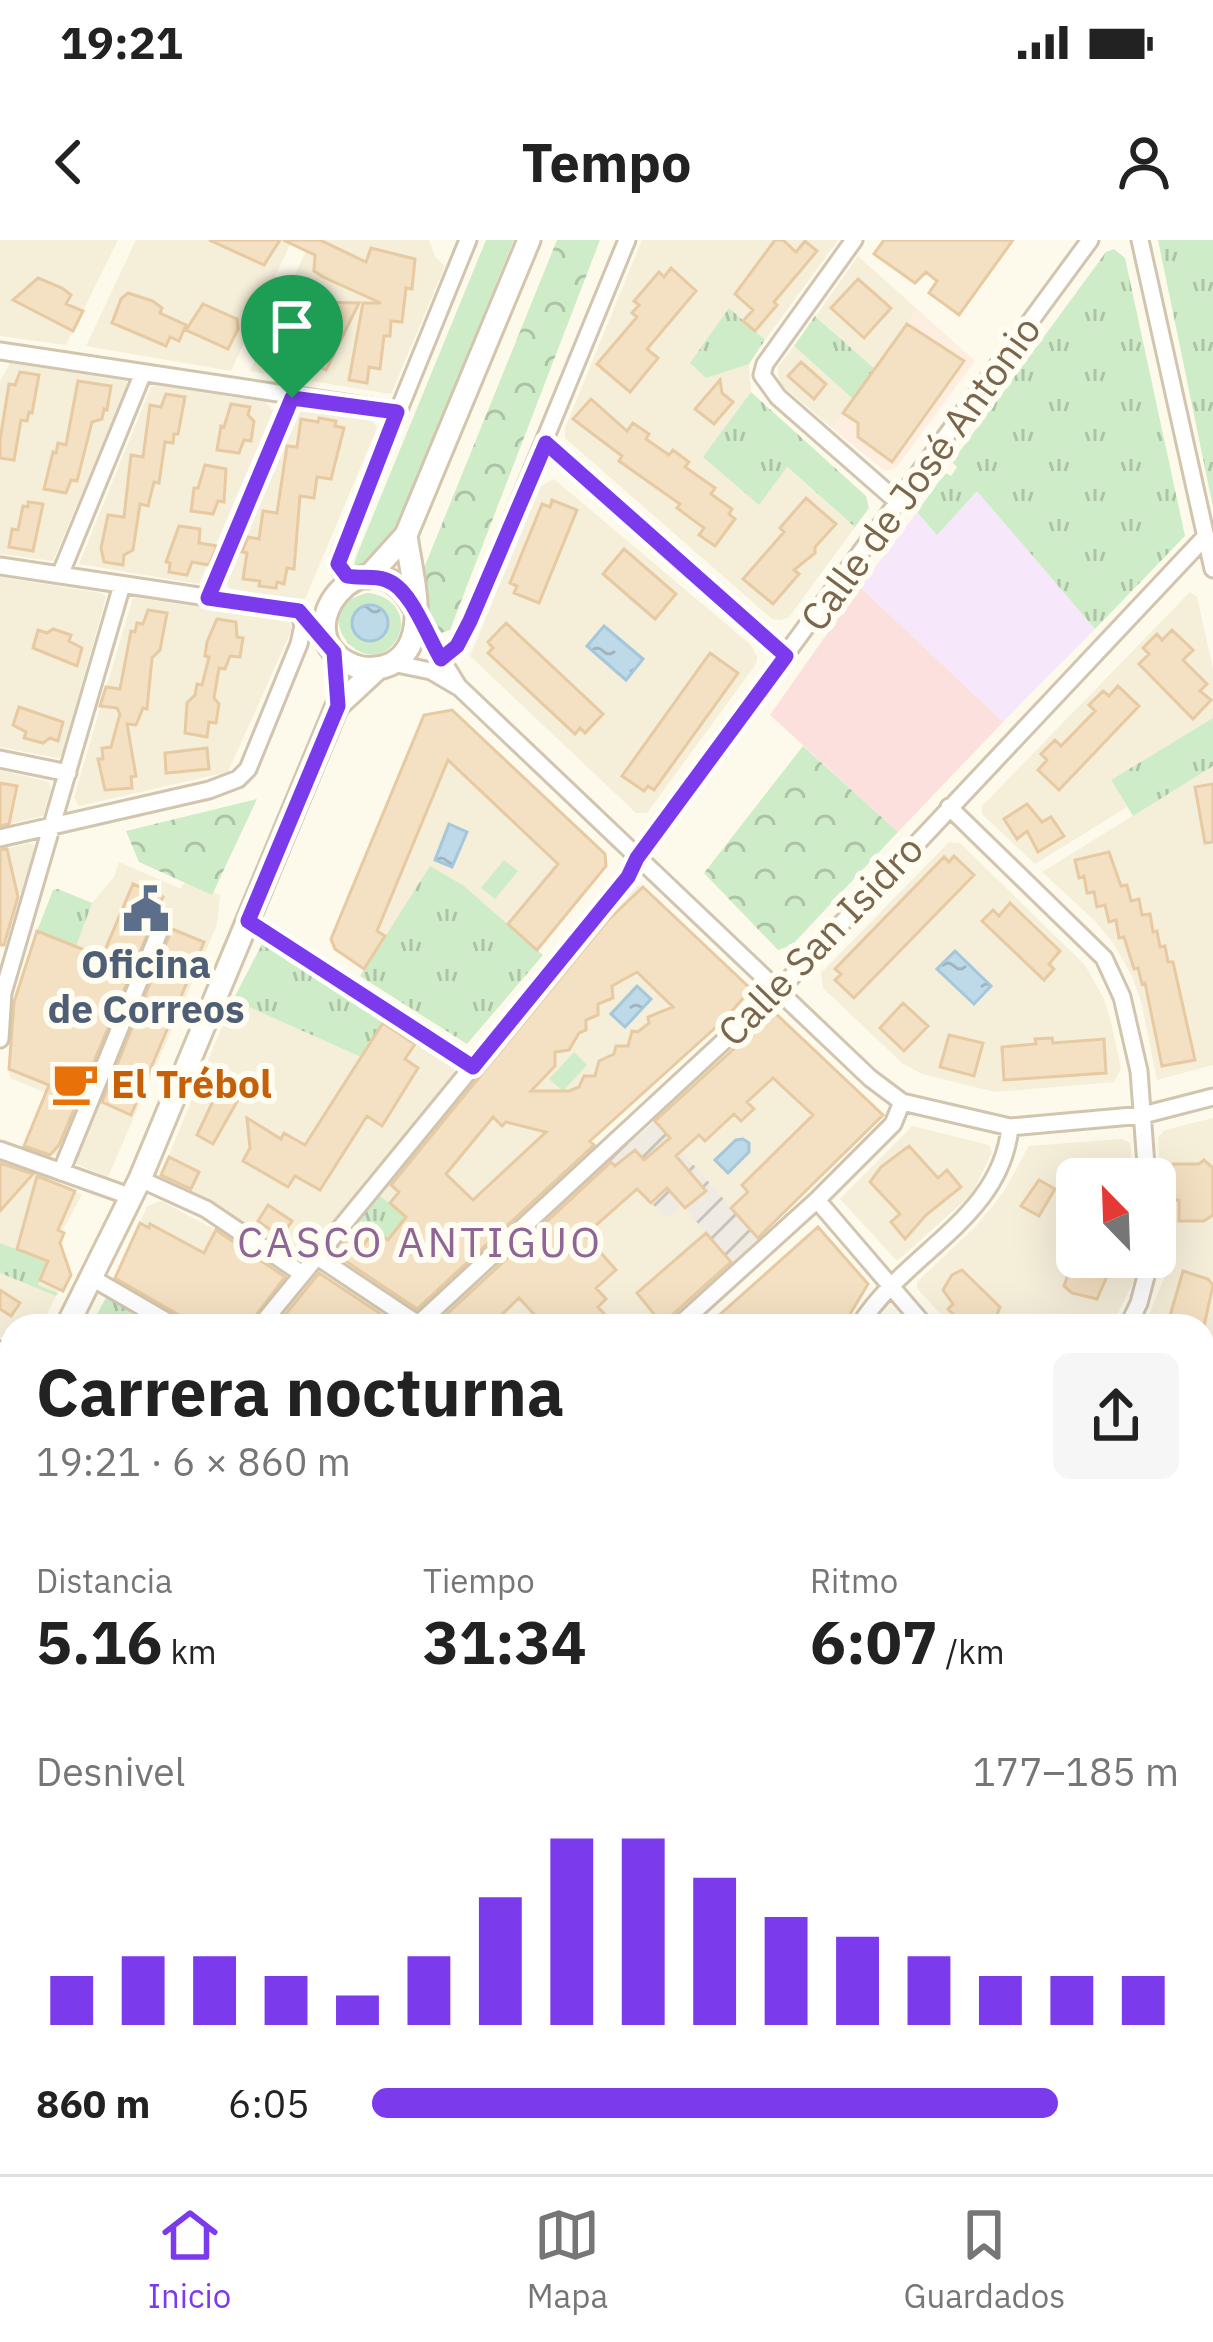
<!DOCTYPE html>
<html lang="es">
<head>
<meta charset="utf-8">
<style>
	body { margin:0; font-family:"IBM Plex Sans",sans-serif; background:#f6f6f6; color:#222; height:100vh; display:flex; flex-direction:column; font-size:45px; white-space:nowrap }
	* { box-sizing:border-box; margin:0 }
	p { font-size:39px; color:#767676 }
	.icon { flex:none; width:66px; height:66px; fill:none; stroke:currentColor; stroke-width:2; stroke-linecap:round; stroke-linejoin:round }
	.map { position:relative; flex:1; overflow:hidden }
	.details { position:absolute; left:0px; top:1074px; width:1215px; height:861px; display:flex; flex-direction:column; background:#fff; border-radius:36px 36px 0 0; box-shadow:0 12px 48px #0002 }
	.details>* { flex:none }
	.needle { width:78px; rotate:337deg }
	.buttons { position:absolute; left:1056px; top:918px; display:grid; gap:24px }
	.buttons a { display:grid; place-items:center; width:120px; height:120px; border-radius:18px; background:#fff; box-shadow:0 12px 48px #0002; font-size:60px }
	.pin { position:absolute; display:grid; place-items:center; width:102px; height:102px; color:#fff; margin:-123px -51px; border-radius:50% 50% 50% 0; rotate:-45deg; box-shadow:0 0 12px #0007 }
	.pin .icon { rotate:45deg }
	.round { display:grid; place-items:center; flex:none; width:126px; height:126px; border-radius:18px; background:#f6f6f6 }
	.summary { display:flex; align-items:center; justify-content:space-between; height:204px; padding:0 36px }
	h1 { font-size:66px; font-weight:800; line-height:90px }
	.stats { display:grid; grid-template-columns:repeat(3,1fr); gap:18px; height:204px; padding:12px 36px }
	.stats div { display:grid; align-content:center }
	.stats b { font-size:60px; font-weight:800 }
	.stats small { font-size:33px; font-weight:400 }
	.stats p { font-size:33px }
	.chart { height:336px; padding:24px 36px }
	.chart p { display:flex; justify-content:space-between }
	.chart svg { width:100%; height:216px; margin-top:12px; stroke:#7c3aed; stroke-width:6 }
	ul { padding:0 36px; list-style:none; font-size:39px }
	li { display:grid; grid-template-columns:192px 144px 1fr; align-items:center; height:90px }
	li i { height:30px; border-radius:15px; background:#7c3aed }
	.status { display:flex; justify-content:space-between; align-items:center; height:84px; padding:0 60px; background:#fff; direction:ltr }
	.status svg { height:33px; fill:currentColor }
	header { display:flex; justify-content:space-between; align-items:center; height:156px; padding:0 36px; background:#fff; font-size:54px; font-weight:800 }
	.menu { display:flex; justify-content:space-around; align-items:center; height:168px; border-top:3px solid #e0e0e0; background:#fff; font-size:33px; color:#767676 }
	.menu a { display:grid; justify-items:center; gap:6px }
	.menu .selected { color:#7c3aed }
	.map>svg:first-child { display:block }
	.residential { fill:#f5eed9 }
	.commercial { fill:#fdeedf }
	.industrial { fill:url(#industrial-furrows) }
	.education { fill:#f7e7fa }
	.medical { fill:#fbe0de }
	.grass { fill:url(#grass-tufts) }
	.forest { fill:url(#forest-crowns) }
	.garden { fill:#cfecc8 }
	.water { fill:url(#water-ripples); stroke:#a4c7db; stroke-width:3 }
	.building { fill:#f4e0c2; stroke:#e7caa1; stroke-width:3; fill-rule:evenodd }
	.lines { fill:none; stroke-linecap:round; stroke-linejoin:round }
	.street-casing { stroke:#d1c5af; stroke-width:21 }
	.secondary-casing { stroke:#d4c6ad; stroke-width:27 }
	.street { stroke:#fff; stroke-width:15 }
	.secondary { stroke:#fff; stroke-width:21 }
	.route-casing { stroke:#fff; stroke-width:24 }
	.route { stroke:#7c3aed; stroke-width:15 }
	.labels { text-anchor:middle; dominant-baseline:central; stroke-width:12; stroke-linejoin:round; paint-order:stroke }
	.street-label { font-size:39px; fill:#7a664c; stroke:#fffdf2 }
	.service-label { font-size:39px; font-weight:bold; fill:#4e5e75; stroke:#fffdf2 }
	.food-label { font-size:39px; font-weight:bold; fill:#c56008; stroke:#fffdf2; text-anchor:start }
	.neighbourhood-label { font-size:42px; letter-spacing:3px; fill:#8f6595; stroke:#fffdf2 }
</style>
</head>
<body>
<div class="status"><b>19:21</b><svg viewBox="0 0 49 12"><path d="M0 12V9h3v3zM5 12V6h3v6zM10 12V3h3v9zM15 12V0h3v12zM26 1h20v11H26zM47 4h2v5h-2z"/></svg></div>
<header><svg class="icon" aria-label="back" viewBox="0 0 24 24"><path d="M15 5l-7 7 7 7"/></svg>Tempo<svg class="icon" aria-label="person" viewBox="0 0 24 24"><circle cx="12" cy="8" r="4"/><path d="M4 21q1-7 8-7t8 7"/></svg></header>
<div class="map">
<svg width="1213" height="1934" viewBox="0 0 1213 1934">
	<defs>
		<pattern id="industrial-furrows" width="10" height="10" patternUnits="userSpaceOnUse" patternTransform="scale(3)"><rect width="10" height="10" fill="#efebe3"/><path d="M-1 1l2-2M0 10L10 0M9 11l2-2" fill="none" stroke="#c7c2ba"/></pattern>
		<pattern id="grass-tufts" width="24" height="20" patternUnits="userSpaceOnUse" patternTransform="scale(3)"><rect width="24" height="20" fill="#cfecc8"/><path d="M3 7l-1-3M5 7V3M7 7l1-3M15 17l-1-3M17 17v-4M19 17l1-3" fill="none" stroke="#adc3a5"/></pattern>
		<pattern id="forest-crowns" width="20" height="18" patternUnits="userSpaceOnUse" patternTransform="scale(3)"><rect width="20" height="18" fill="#cfecc8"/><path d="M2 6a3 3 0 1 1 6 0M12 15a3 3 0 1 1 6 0" fill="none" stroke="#adc3a5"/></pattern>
		<pattern id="water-ripples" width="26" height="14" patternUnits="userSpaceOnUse" patternTransform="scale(3)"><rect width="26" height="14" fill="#bed9e8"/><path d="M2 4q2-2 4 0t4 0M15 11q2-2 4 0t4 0" fill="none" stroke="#9fb4be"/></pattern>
	</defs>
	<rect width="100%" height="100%" fill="#fdfaeb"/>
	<path class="residential" d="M0 0H118L66 105 0 96Z
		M136 0H292L231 131 86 106Z
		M311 0H429L435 17 445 26 391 154 250 131Z
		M642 0H838L765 100 729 69 707 137 749 124 751 152 704 218 786 227 855 287 789 377 781 380 772 379 565 198V188Z
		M858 16 917 69 875 129 816 76Z
		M794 106 853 159 832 188 779 143 778 127Z
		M10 123 126 141 128 145 53 321 0 314V141Z
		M156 145 266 162 273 171 199 344 79 324 151 147Z
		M302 168 372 178 377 188 305 359 231 351 226 341Z
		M554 239 751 405 757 417 756 424 647 573H636L470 416 541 246Z
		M0 337 101 353 106 357 62 515 58 518 0 507Z
		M1190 352 1197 357 1213 429V478L1111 540 1127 567 1035 624 982 574V566Z
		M133 357 289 381 292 389 228 532 79 566 74 557Z
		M452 470 605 614 606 626 537 710 464 646 364 729 335 709 331 699 424 475Z
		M1213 526V825L1157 840 1141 761 1132 736 1113 703 1093 679 1042 632Z
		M0 530 49 542 51 549 43 576 0 586Z
		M949 602 960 603 1085 725 1104 759 1111 782 1121 829 1114 842 995 852 922 834 902 823 823 748 821 733Z
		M30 603 35 606 21 653 0 658V610Z
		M119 622 181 649 185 641 220 655 217 685 108 937 25 903 46 853 10 838 8 829 14 762 37 691 76 707 92 663 114 637Z
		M642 645 752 754 500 985 503 991 415 1073 332 1012 359 980 387 1000 405 977 379 955 637 646Z
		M233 760 361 817 385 781 455 827 454 839 317 1007 287 1011 220 967 160 937Z
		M774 772 883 875 758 998 655 881Z
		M1213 878V1264L1203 1263V1086H1144L1165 1036 1158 897 1165 890Z
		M912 886 989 905 992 912 972 954 897 1021 840 959Z
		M1122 899 1130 903 1134 939H1077V1017H1139L1133 1042 1112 1086H951L917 1048V1042L976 986 1003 953 1029 906Z
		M609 920 666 977 682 964 733 1024 660 1086H433Z
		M12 921 82 955 62 991 52 1023 70 1031 58 1053 38 1045 48 1021 0 1003V971L15 954 5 935Z
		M161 961 216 990 202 1018 248 1035 261 1019 290 1037 249 1086H180L172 1081 174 1075 114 1041 147 966Z
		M0 1033 56 1056 41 1086H12V1104L0 1097Z
		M0 1285 12 1291V1349L7 1355 12 1360V1371L0 1350Z
		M1203 1398 1213 1402V1509L1203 1504Z
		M0 1448 12 1459V1595L0 1596Z
		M12 1620V1694L0 1704V1621Z
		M0 1771 12 1790V1874L0 1907Z
		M31 1923H199L198 1934H27Z
		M224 1923H292L284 1934H222Z
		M350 1923 392 1927 432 1934H320Z
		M565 1923H760L753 1934H648Z
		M872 1923H1007L1006 1934H870Z"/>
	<path class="commercial" d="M917 69 975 121 896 228 885 231 832 188Z
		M800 1923H872L870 1934H799Z"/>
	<path class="industrial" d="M655 881 758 998 733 1024 682 965 666 978 609 920Z"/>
	<path class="education" d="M977 250 1095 389 1003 482 860 347 917 272 937 294Z"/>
	<path class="medical" d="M860 347 1003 482 898 592 770 475Z"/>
	<path class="grass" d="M1158 0H1213V267Z
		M1114 9 1125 18 1185 296 1095 389 977 251 937 295 917 272 945 233 951 236 957 227 952 222 1106 12Z
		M729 68 765 100 749 124 706 138 690 123Z
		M815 76 875 129 853 159 794 106Z
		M751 152 866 256 869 268 855 287 787 227 759 265 703 217Z
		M367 353C390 354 410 375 397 399 367 448 301 369 367 353Z
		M1213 478V526L1133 576 1111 540Z
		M430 626 464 646 543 715 467 804 360 736Z
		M58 649 92 663 76 707 37 691 53 650Z
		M262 704 271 705 385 781 361 817 233 760Z
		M379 955 406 977 388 1000 359 980Z
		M0 1003 48 1021 38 1045 58 1053 56 1056 0 1033Z
		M109 1052 156 1080 153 1086H110L95 1078Z
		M1203 1302 1213 1303V1402L1203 1398Z"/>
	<path class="forest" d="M557 0H600L450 390 438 394 428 380 420 338Z
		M803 506 898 592 792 705 778 710 704 633Z
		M257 559 212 655 139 622 126 591Z"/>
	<path class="garden" d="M486 0H514L388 308 358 328 354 325 356 317Z
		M504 620 518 631 495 659 481 648Z
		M574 812 587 825 563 851 549 839Z"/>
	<path class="water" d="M352 383a18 18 0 1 1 36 0a18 18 0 1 1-36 0Z
		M604 386 643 419 626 440 587 406Z
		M449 584 467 592 452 627 435 620Z
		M955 711 991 746 974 764 937 729Z
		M637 746 651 759 625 787 611 774Z
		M743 899 749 903V912L728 933 715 920 736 900Z"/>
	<path class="building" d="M209 0H280L264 25Z
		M283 0H320L366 22 371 8 415 19 412 49 406 48 402 82 391 81 390 96H384L380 129 369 127 367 143 349 140 363 63H381L323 37 314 31 315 15Z
		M775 0H783L796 12 805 1 817 11 774 62 777 65 755 91 743 81 753 70 735 54Z
		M884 0H1013L959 75 929 53 937 41 926 32 915 43 874 14Z
		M671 28 696 51 647 109 658 118 630 152 597 124 637 77 632 73 639 65 634 61 659 32 664 37Z
		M38 38 62 48 71 55 66 64 83 71 73 91 13 60Z
		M858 39 891 68 864 98 831 68Z
		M128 53 153 61 162 68 160 73 186 85 179 101 170 97 166 106 112 83 121 59Z
		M319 62 359 63 326 130 275 103 284 83 292 77 300 81 312 77Z
		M203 64 237 79 238 89 228 109 186 90Z
		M907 84 964 121 892 222 858 197V183L843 173Z
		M801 122 826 144 814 159 788 136Z
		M20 132 39 135 32 173 29 172 27 181 21 180 14 220 0 218V200L9 144 15 145Z
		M720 140 722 153 733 162 714 184 695 169Z
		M78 141 111 146 107 170 104 169 102 179 92 182 77 241 71 240 66 253 44 249 53 212 56 213 58 203 66 205Z
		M166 154 185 157 178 194H174L173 203 165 202 159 243 154 242 148 266 140 264 133 310 124 315 123 325 104 322 101 308 108 275 124 277 131 215 143 217 150 165 161 167Z
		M591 159 627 191 633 183 649 194 646 199 669 215 673 210 689 222 685 227 715 248 711 254 732 269 729 274 735 279 715 306 699 295 704 288 677 268 680 264 619 221 622 216 573 179Z
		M231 164 250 167 248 175 254 181 251 201 244 200 239 213 217 210 221 186 224 187Z
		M319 178 336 181 335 186 344 188 331 239 317 237 314 258 300 256 294 329 287 328 284 344 277 342 276 348 259 346 260 341 243 339 247 313 242 312 248 297 259 299 263 271 277 273 287 206 297 207 301 179 318 182Z
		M205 225 226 229 224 262 218 261 213 274 191 271 194 248H198Z
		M806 258 836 284 815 307V313L794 330 799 334 773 364 743 339 784 292 780 288Z
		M552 260 577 270 539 363 514 353 517 346 510 343 542 264 550 267Z
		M28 262 43 264 33 311 9 307 12 289 18 290 23 266 28 267Z
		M179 286 200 289 199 303 217 306 209 325 192 322 187 335 169 332 170 323 166 322Z
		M624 309 676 354 655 379 603 334Z
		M148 370 167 373 160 410 152 418 147 469 143 468 136 485 127 484 136 536 131 537 132 548 105 550 98 519H103L102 508 111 507 120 474 117 468 100 466 106 447 120 449 131 391 135 392 137 383 143 384Z
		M217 379 236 382 237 397 243 398 240 417 230 416 225 429 219 428 214 458 219 464 216 483 209 482 207 497 185 493 187 463 195 455 197 444 202 445 209 417 205 416 207 402Z
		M506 383 603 474 585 493 580 488 575 494 488 413 493 408 488 402Z
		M53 389 71 395 69 401 82 408 77 426 33 408 38 390 47 393Z
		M1172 390 1193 410 1183 420 1207 444 1200 451 1211 460 1193 479 1139 424 1149 414 1143 408 1157 394 1162 400Z
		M710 413 738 433 654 550 648 546 644 551 622 536Z
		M1118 446 1139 466 1059 550 1038 530 1047 520 1041 514 1055 500 1061 506 1095 471 1089 465 1103 451 1109 456Z
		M19 467 63 482 58 501 50 498 43 503 24 498 26 492 13 485Z
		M452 470 605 614 606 626 537 710 508 684 558 624 448 520 377 691 385 696 364 729 335 709 331 699 424 475Z
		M207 508 209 529 166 533 165 513Z
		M0 543 17 546 9 584 0 586Z
		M1213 544V602L1205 603 1195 547Z
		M1027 564 1042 582 1051 577 1064 596 1038 612 1027 591 1017 599 1004 579Z
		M7 609 18 657 4 705H0V610Z
		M1109 612 1121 646 1127 645 1131 661 1139 659 1142 675 1150 674 1153 692 1157 691 1160 707 1165 706 1168 722H1173L1195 820 1162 826 1145 743 1142 744 1138 728 1134 729 1124 697 1119 698 1116 680 1109 682 1105 665 1097 667 1094 652 1087 653 1084 636 1079 638 1075 620Z
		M954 616 974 635 854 758 835 740 841 734 835 729 944 617 949 622Z
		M133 644 163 657 59 905 50 915 24 906 49 845 9 829 14 762 37 691 102 717Z
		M643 647 751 749 725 779 590 901 594 905 417 1069 335 1014 351 994 364 1004 374 991 388 1000 406 977 390 963 399 952 391 945 607 681ZM637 732 673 767 648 777 649 783 638 792 632 791 628 806H616L614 814 599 821 595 836H584L579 847 569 851H531L555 826V812L569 810 579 793 586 790V780L598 775V764L613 758 612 746ZM493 877 502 886 506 882 546 892 473 960 446 934Z
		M1010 663 1060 711 1049 724 1054 729 1044 740 982 681 993 670 999 676Z
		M172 689 204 702 131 875 102 862Z
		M903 763 928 786 904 811 880 788Z
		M774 772 883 875 770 986 758 998 731 968 748 952 742 945 813 875 773 838 747 862 754 869 741 881 734 874 705 901 699 895 676 916 706 951 685 968 667 948 651 963 637 949 585 995 616 1030 596 1048 606 1059 598 1067 615 1086H545L519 1058 490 1086H434L611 922 615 926 635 910 644 920 670 898 655 881Z
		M383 783 415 804 405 819 418 828 382 886 367 876 320 950 295 936 288 947 243 921 250 908 247 878 281 899 284 893 305 905Z
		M949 795 983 803 974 836 940 827Z
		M1052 798 1053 803 1104 799 1106 833 1004 840 1002 807 1036 804 1035 799Z
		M216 838 243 851 213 904 197 895 214 859 208 856Z
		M909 906 938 938 947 930 961 947 926 975 905 999 891 982 900 974 870 942 881 927Z
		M169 917 199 932 191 949 161 935Z
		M1204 920 1213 928V975L1204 981H1179V960H1162L1161 941 1173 942V924H1199Z
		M0 923 33 934 0 971Z
		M37 936 75 951 58 990 64 993 60 1003 71 1035 63 1051 40 1040 48 1021 17 1009Z
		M1039 940 1055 949 1039 976 1021 966Z
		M268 965 292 981 281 997 258 981Z
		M140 983 149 988 150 984 204 1013 216 990 285 1037 248 1086H187L181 1076 115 1038Z
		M818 987 868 1044 843 1086H707Z
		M706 993 731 1022 662 1084 637 1053Z
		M1074 1017H1107L1105 1022 1112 1025 1097 1059 1072 1053 1064 1046Z
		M962 1030 1000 1067 996 1077 982 1086H976L966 1077 961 1082 948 1069 953 1064 943 1050 952 1035Z
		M1183 1031 1208 1039 1213 1045 1204 1086H1167Z
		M319 1033 399 1086H276Z
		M0 1050 20 1063 11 1076 0 1069Z"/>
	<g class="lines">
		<defs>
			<path id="street" d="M854 0 765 124 762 135 778 157 899 263
				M1140 0 1213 329
				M0 111 397 171
				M546 203 786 416
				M0 326 299 371 328 400
				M60 335 143 133
				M358 338 341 331 339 317 468 0
				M209 358 292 158
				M417 379 458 446
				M441 419 457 406 470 381 627 0
				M392 423 431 431 460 448 870 838 902 862 1010 887 1143 875 1213 857
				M0 519 68 533
				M949 567 1104 718 1122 757 1139 831 1147 939
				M0 598 209 550 238 539 248 529 299 404 303 386 299 371
				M247 681 473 827
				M0 799 3 753 122 345
				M0 910 132 957
				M61 932 160 690
				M140 939 206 969 301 1033
				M817 960 925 1086
				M316 1016 418 1084
				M92 1038 175 1086
				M260 1086 628 637 645 606 1090 0
				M416 1086 779 750 1206 296
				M678 1086 817 960 893 884 902 862
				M859 1086C905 1012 1001 979 1010 887
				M1128 1086 1139 1063 1151 1017
				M0 1110 12 1117
				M1203 1284 1213 1285
				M0 1606 12 1605
				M1203 1611 1213 1589
				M0 1738 12 1758
				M1203 1739 1209 1777 1203 1790
				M439 1923 527 1934
				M12 1934 16 1923
				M209 1934 211 1923
				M300 1934 314 1923
				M776 1934 778 1923"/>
			<path id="secondary" d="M406 295C410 332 434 402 391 424 380 429 367 430 355 426 277 397 367 281 414 367
				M368 337 406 295 529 0
				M67 1086 140 939 337 466 378 428
				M0 1214 12 1190
				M0 1381 12 1403
				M1203 1825 1213 1826"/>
		</defs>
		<use href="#street" class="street-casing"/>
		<use href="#secondary" class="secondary-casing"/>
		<use href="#street" class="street"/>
		<use href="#secondary" class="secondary"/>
	</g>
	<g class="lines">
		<defs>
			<path id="route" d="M292 158 397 172 338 324 347 336C361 339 374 335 386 340 411 348 427 396 441 419L457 406 470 381 546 203 786 416 637 618 628 637 473 827 248 681 338 466 334 412 299 371 208 358Z"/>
		</defs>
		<use href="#route" class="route-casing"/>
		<use href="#route" class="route"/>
	</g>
	<defs>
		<symbol id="civic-bare" viewBox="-9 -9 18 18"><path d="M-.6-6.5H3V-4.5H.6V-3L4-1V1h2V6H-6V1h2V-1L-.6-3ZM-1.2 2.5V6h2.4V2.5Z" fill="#5c6f8a" stroke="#fffdf2" stroke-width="2.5" paint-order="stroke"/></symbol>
		<symbol id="cafe-bare" viewBox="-9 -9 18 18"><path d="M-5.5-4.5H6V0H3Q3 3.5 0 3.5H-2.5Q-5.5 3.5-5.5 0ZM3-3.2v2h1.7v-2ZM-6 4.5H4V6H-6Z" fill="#e8710a" stroke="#fffdf2" stroke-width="2.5" paint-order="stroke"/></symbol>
	</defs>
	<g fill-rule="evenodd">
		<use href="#civic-bare" x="113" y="636" width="66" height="66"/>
		<use href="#cafe-bare" x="42" y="810" width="66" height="66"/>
	</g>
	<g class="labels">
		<g class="street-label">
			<text transform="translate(920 233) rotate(-54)">Calle de José Antonio</text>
			<text transform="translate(820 700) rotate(-46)">Calle San Isidro</text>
		</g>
		<g class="service-label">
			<text x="146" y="723">Oficina<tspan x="146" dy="45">de Correos</tspan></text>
		</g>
		<g class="food-label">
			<text x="111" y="843">El Trébol</text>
		</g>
		<g class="neighbourhood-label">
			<text x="420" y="1001">CASCO ANTIGUO</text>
		</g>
	</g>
</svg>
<div class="buttons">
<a><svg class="needle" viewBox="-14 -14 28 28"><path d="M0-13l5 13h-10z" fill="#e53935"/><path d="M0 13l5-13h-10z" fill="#767676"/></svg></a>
</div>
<div class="pin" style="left:292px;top:158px;background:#1e9e55"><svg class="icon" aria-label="arrive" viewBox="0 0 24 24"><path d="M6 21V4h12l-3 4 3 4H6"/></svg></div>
<section class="details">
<div class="summary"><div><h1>Carrera nocturna</h1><p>19:21 · 6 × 860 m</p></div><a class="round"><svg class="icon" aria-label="share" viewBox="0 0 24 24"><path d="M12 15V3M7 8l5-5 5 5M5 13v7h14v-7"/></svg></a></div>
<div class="stats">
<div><p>Distancia</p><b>5.16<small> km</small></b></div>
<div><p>Tiempo</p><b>31:34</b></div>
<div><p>Ritmo</p><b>6:07<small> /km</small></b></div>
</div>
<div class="chart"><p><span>Desnivel</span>177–185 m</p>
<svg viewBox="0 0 160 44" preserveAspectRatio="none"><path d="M5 44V34M15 44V30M25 44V30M35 44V34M45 44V38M55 44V30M65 44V18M75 44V6M85 44V6M95 44V14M105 44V22M115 44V26M125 44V30M135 44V34M145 44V34M155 44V34"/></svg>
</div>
<ul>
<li><b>860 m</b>6:05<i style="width:85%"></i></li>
</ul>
</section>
</div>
<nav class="menu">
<a class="selected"><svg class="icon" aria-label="home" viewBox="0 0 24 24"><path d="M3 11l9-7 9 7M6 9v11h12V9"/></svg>Inicio</a>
<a><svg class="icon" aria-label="map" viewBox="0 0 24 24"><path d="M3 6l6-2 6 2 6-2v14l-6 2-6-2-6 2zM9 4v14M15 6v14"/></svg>Mapa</a>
<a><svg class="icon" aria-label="saved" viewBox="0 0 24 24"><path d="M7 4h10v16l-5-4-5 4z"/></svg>Guardados</a>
</nav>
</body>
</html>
